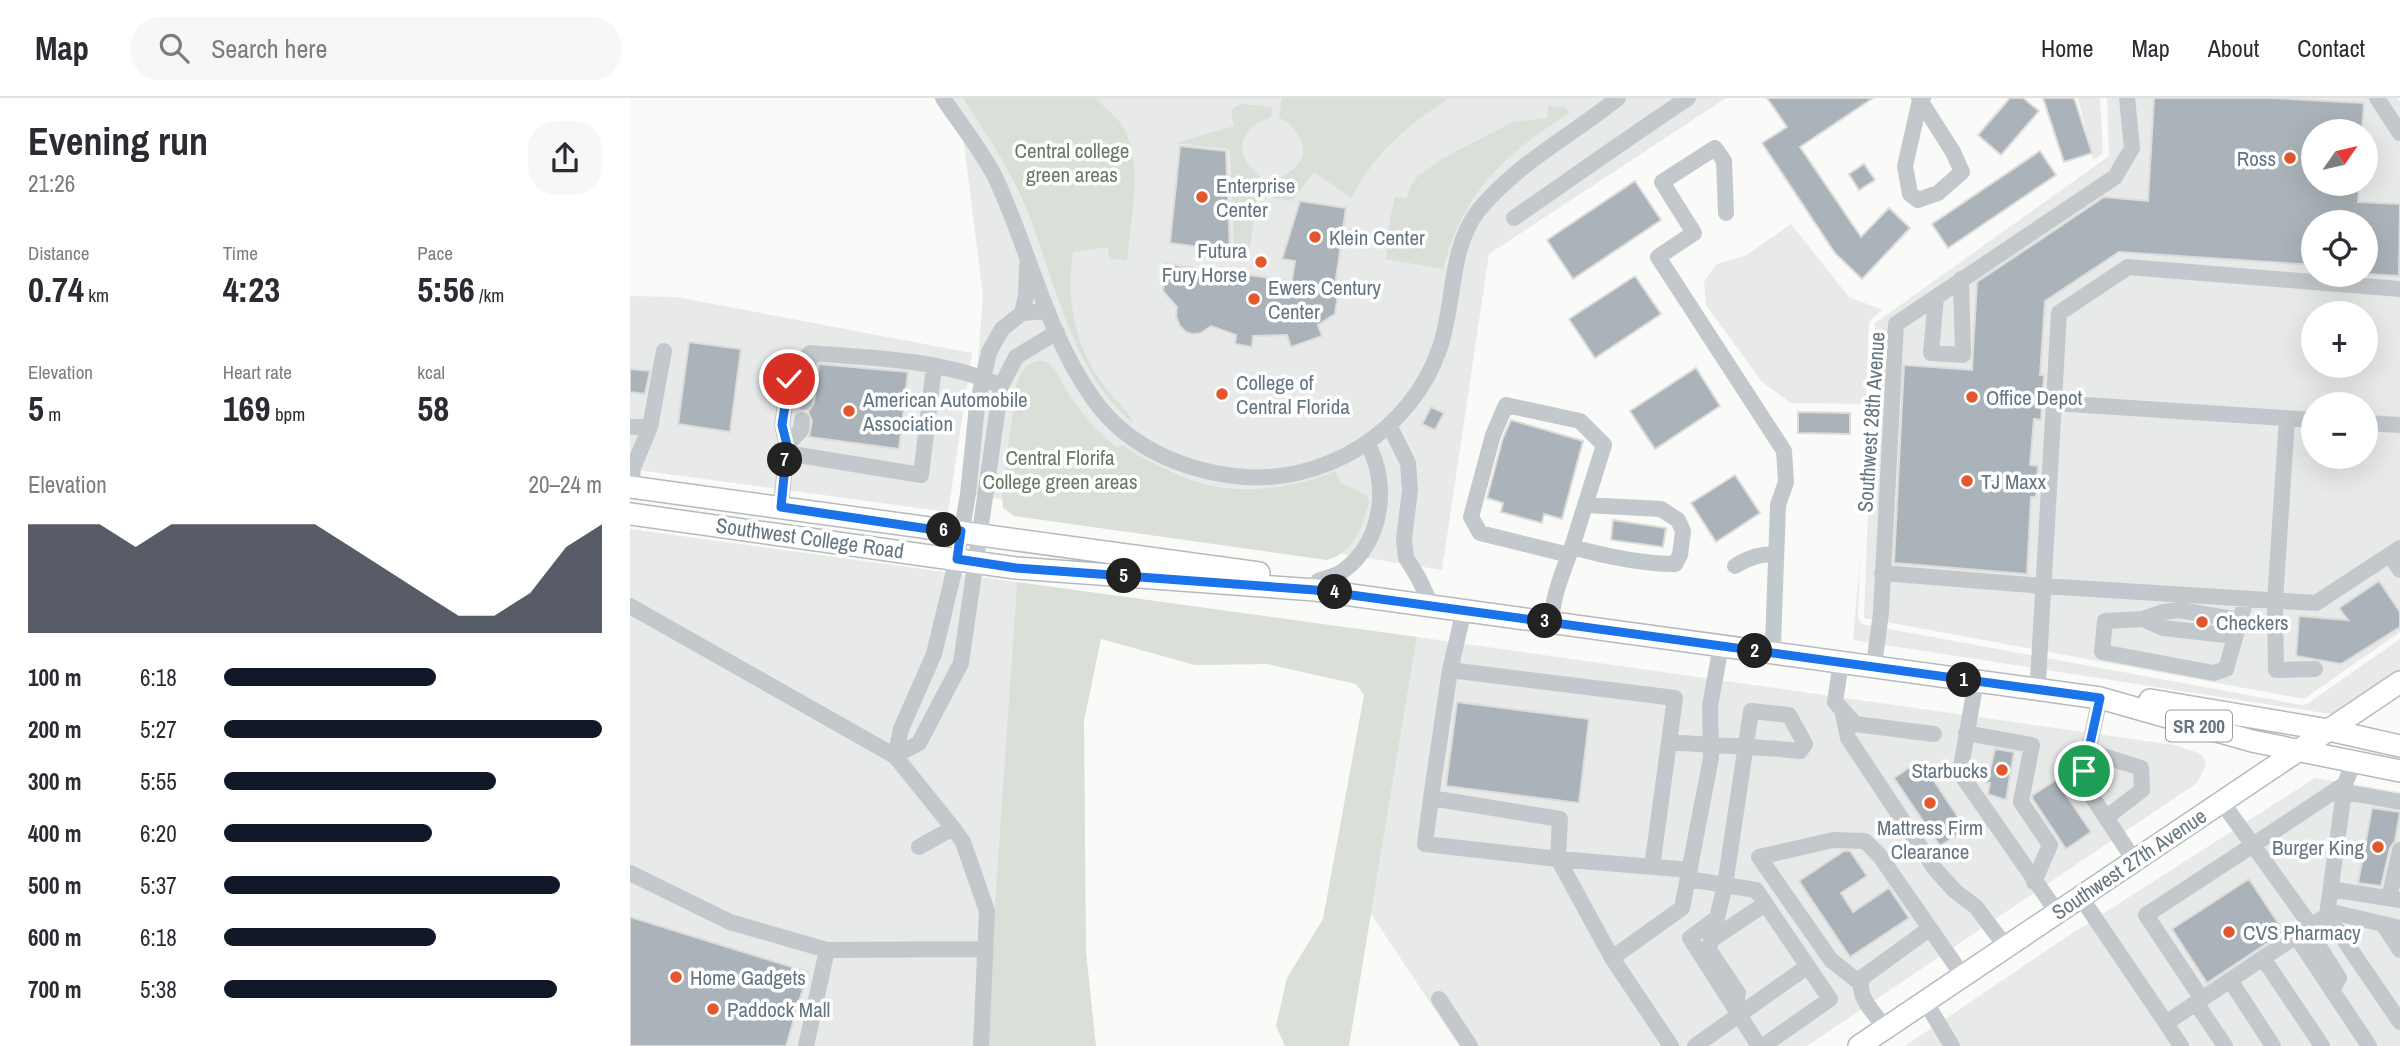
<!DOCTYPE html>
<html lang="en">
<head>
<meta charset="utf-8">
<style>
	body { margin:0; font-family:"Archivo Narrow",sans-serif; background:#f7f7f7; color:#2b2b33; height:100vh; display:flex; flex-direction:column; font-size:26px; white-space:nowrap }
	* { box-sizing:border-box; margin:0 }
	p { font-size:23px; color:#7c7c81 }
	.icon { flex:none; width:38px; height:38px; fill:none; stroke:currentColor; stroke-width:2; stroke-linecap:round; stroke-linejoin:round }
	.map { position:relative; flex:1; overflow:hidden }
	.panel { display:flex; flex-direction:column; background:#fff; width:630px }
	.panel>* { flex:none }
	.needle { width:46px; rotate:56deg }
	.tools { position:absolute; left:1671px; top:21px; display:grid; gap:14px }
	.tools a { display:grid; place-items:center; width:77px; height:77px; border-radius:50%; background:#fff; box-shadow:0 7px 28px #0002; font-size:35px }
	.pin { position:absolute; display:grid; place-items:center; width:60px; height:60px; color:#fff; margin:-30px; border:4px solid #fff; border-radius:50%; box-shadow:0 2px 7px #0007 }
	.km { position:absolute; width:35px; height:35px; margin:-18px; border-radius:50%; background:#222; color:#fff; font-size:19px; line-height:35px; text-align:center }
	.round { display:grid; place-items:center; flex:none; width:74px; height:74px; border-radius:28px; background:#f7f7f7 }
	.headline { display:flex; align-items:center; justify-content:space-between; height:119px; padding:0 28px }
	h1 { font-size:38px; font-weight:700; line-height:52px }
	.figures { display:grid; grid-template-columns:repeat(3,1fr); gap:10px; height:119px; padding:7px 28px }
	.figures div { display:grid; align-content:center }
	.figures b { font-size:35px; font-weight:700 }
	.figures small { font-size:19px; font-weight:400 }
	.figures p { font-size:19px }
	.chart { height:196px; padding:14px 28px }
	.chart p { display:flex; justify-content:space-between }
	.chart svg { width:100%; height:126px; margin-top:7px; fill:#111827; opacity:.7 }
	ul { padding:0 28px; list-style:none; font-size:23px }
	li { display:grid; grid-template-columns:112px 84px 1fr; align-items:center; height:52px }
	li i { height:18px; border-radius:9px; background:#111827 }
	header { display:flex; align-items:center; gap:42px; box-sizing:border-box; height:98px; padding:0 35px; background:#fff; border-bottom:2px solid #e1e1e2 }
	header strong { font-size:33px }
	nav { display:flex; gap:38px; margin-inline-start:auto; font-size:24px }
	.search { width:490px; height:63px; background:#f7f7f7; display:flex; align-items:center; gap:18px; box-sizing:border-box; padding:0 24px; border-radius:28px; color:#7c7c81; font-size:26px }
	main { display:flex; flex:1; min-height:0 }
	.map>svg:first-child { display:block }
	.built { fill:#e8e9e9; fill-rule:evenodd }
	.green { fill:#dadfd7 }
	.building { fill:#aab3b9; stroke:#dcdcda; stroke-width:2 }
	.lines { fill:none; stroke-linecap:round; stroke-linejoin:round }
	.major-casing { stroke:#b5babe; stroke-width:24 }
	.minor { stroke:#c3c8cc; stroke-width:16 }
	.major { stroke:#fff; stroke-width:21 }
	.route-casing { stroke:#fff; stroke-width:14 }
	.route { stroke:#1a73e8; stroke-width:9 }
	.poi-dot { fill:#e4572e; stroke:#fff; stroke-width:2.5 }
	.labels { text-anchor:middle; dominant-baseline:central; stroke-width:7; stroke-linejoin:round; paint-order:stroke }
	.shield { fill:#fff; stroke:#939fa8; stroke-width:2 }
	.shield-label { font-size:19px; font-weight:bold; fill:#657683 }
	.park-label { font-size:21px; fill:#687a64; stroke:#fff }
	.poi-label { font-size:21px; fill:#657683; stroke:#fff; text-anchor:start }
	.street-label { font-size:21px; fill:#657683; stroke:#fff }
</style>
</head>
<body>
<header>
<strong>Map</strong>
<div class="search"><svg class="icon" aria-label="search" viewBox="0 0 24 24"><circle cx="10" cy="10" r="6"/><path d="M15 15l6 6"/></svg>Search here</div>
<nav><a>Home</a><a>Map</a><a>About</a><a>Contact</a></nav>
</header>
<main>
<section class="panel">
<div class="headline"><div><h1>Evening run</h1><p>21:26</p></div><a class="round"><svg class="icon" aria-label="share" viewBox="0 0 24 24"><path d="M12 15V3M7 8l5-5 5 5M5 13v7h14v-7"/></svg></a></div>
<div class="figures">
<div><p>Distance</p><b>0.74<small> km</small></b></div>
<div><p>Time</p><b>4:23</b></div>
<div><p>Pace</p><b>5:56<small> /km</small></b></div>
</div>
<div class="figures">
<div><p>Elevation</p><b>5<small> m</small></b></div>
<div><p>Heart rate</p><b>169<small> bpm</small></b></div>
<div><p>kcal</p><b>58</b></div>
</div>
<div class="chart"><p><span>Elevation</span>20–24 m</p>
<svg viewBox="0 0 160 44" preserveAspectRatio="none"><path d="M0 44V6L10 6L20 6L30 14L40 6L50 6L60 6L70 6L80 6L90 14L100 22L110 30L120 38L130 38L140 30L150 14L160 6V44z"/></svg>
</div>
<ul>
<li><b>100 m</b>6:18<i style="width:56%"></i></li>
<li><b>200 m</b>5:27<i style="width:100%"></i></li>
<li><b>300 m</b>5:55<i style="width:72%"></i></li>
<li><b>400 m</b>6:20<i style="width:55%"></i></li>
<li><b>500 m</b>5:37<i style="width:89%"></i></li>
<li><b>600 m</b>6:18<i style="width:56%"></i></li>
<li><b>700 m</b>5:38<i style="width:88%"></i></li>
</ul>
</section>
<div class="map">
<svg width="1770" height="948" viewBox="0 0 1770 948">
	<rect width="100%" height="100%" fill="#fafaf8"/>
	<path class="built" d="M314 0H1096L859 156 812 472 338 396 353 197 332 30Z
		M1448 0H1470L1473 55 1463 62Z
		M1477 0H1767L1770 4V534L1674 601 1234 520 1245 225 1479 58ZM1684 33H1736V86H1684ZM1684 124H1736V177H1684ZM1684 215H1736V268H1684ZM1684 306H1736V359H1684Z
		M1161 126 1219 199 1253 212 1242 220 1239 225 1236 306 1161 305 1132 284 1076 207 1074 183 1087 166 1117 157Z
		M0 198 47 199 342 255 318 414 0 371Z
		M0 431 387 484 355 948H0Z
		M1230 461 1228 521 1232 526 1671 607 1677 606 1770 541V575L1707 617 1223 542Z
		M787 539 1544 647 1566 654 1573 658 1576 667 1567 685 1177 948H829L741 816Z
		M1685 680 1770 694V948H1275L1432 842Z"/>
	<path class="green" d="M333 0H464C478 11 494 24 499 42 511 76 500 126 497 162L479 161 478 149 443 154C435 203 446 253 477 292 487 304 498 312 504 326 438 271 425 177 393 102 377 66 354 33 333 0Z
		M652 0H815L816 2C771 33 748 52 721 100L684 74 662 103 643 100V83C665 73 684 59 666 34 661 27 657 23 649 20Z
		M610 6 642 9 641 19C609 30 601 56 630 77L619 157 604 155 600 51 546 45 604 28 601 12Z
		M918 8 935 9 939 15C874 57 833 94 813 171L756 161 760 122 765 98 776 101 781 88 787 79 813 60 883 24 917 20Z
		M411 263 418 265 425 272 440 299 465 330 487 350 493 347C511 361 559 384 582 388 621 396 669 389 705 373L711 385 736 397 739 403C733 429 724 454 697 462L384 418 373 410 372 395 387 284C393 272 397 264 411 263Z
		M387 484 787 539 719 948H655L646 928 657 880 693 821 734 597 726 586 637 566 565 567 471 541 454 623 456 854 466 948H355Z"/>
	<path class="building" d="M1137 0H1243L1170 49 1231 139 1259 110 1280 130 1232 181 1205 155 1132 45 1157 29Z
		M1380 0H1393L1409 13 1371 57 1348 37Z
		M1413 0H1444L1462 55 1434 64Z
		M1524 0H1642L1734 5 1732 33H1684V86H1729L1728 104 1770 106 1769 178 1736 176V124H1684V167L1489 154 1415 203 1410 277H1414L1411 322 1404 321 1400 367 1408 368 1406 399H1401L1397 476 1264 465 1274 267 1342 272 1347 184 1474 99 1518 103Z
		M550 48 596 53 600 153 540 145Z
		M1410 53 1426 77 1318 150 1302 126Z
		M1234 66 1245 82 1229 92 1219 76Z
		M1005 83 1031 122 943 181 917 142Z
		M670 103 716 110 705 188 709 189 705 216 688 227 692 238 661 249 657 237 623 238 622 249 605 246 606 237 581 228 571 235 563 236 556 234 550 228 546 218 547 209 533 193 536 166 662 183 665 163 652 161Z
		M1005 178 1031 216 965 260 939 221Z
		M59 244 111 251 100 334 48 326Z
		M189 266 278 274 269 351 179 339 182 323 178 314 184 305Z
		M1066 270 1090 308 1025 351 1000 313Z
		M0 271 20 273 15 296 0 294Z
		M801 309 814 315 805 332 792 326Z
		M1168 314 1220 315V336L1168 335Z
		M881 322 953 343 932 421 914 416 912 425 871 414 873 405 857 400 873 340Z
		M1105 377 1130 415 1086 444 1061 405Z
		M983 422 1036 430 1033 449 981 442Z
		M1749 483 1770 514V529L1711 566 1666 558 1669 518 1718 522 1709 510Z
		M827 604 959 621 949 705 816 688Z
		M1365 651 1384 654 1376 702 1358 696 1360 685H1357Z
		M1290 662 1336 731 1310 748 1264 680Z
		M1426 682 1461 734 1436 751 1402 700 1403 697Z
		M1742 710 1770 714 1765 743 1760 750 1751 788 1728 785Z
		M1214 753H1220L1237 778 1211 795 1223 814 1259 790 1279 820 1220 859 1169 783Z
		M1619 781 1654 834 1577 885 1542 831Z
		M0 819 178 874 156 948H0Z"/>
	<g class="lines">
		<defs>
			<path id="major" d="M0 389 629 475
				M0 416 386 470 685 492 1470 600 1622 643 1770 673
				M1520 602 1699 632 1770 648
				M1229 948 1770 584"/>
		</defs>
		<use href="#major" class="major-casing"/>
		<path class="minor" d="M313 0C330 26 354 55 367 83 400 155 417 237 464 302 497 348 550 371 604 378 692 389 782 334 810 249 825 205 819 151 848 113 887 65 941 38 988 0
			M1289 0 1290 2 1323 54 1332 74 1308 95 1288 102 1280 96 1275 68 1290 2 1293 0
			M1747 0 1770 35
			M1096 115 1094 63 1085 50 1032 84 1064 135 1028 159 1154 353 1156 384 1148 407 1143 546
			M884 120C942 80 999 39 1058 0
			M1306 199 1301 255 1333 257 1331 181
			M392 215 396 198 397 168
			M174 304 180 255
			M1424 305 1684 322
			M1657 320 1645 503 1646 572 1685 571
			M1736 325 1770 327
			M759 327 778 365 780 392 774 441 776 460 788 479 797 498
			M0 329H20
			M157 347 171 332 172 322
			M156 355 157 347 152 327 159 281 180 255C240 260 306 261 362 284
			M1 389 3 370 20 329 34 253
			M151 409 156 355 291 377 304 269
			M942 449C975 458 1010 466 1045 466L1050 457 1053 433 1048 422 1031 411 955 407
			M1760 457 1770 472
			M1105 468C1120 459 1130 456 1146 456
			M1252 475 1413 488 1686 505 1770 450
			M688 483C696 480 707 478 713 473 753 444 760 385 737 345
			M0 508 265 658 323 730 333 744 357 813 351 948
			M922 515C925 492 934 471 942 449L974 347 950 323 876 307 863 337 841 419 850 435 939 457
			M1513 521 1533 530 1605 538
			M1610 522 1549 512 1533 514 1513 521 1475 523 1472 554 1584 575 1596 571 1616 501
			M1245 560 1251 515 1266 226 1485 79 1502 50 1497 0
			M1211 564 1205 604 1225 626 1304 636
			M820 572 1045 600 1022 769
			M1346 583 1330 675 1427 814
			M1408 583 1429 215 1498 169 1770 191
			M1470 600 1454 673 1459 694 1504 762
			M1212 611 1218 640 1305 771 1325 793 1346 809 1376 849
			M1336 635 1402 647 1391 704 1420 747 1404 784
			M1039 644C1083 648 1126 648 1170 653L1175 646 1159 617 1121 613 1095 787 1058 781
			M1458 653 1511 670 1512 692 1477 719
			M265 658 271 631 304 556 327 461 338 396 347 308 359 254 372 231 392 215 418 213
			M265 658 289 645 331 565 371 288 386 259 427 234
			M1724 663 1715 686 1697 817 1770 924
			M1715 694 1770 704
			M801 700 795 746 928 761 930 721 801 700 820 572 834 512
			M289 749 323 730
			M928 761 982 860 1041 948
			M928 761 1060 772
			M0 775 100 824 197 852 355 851
			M1701 791 1770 802
			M1450 798 1536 925
			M1759 800 1770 752
			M1753 826 1770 852
			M1681 828 1623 747 1715 686
			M1666 838 1739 948
			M1672 847 1690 850 1709 880 1702 893
			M982 860 1052 810 1081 660 1080 608 1091 548
			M1633 860 1692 948
			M1600 882 1643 948
			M1230 885 1201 862 1129 759 1203 742 1235 743 1249 757 1333 878
			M809 901 840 948
			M1572 901 1516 817 1623 747 1591 703
			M1295 903 1322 948
			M1566 905 1595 948
			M1105 911 1108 895 1079 852 1081 842 1135 806
			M1255 930C1245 915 1224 897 1233 879L1299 831
			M176 948 197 852
			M1065 948 1178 868
			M1129 948 1060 840 1087 820 1095 787 1126 792 1200 901 1133 948
			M1551 948 1536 925 1702 814 1770 830"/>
		<use href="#major" class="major"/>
	</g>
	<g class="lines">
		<defs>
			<path id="route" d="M159 281 152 327 157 347 151 409 299 431 331 433 327 461 386 470 685 492 1470 600 1454 673"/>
		</defs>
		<use href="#route" class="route-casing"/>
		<use href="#route" class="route"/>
	</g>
	<g class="poi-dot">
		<circle cx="1660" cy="60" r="7"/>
		<circle cx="572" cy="99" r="7"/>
		<circle cx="685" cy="139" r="7"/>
		<circle cx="631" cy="164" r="7"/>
		<circle cx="624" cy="201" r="7"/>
		<circle cx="592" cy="296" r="7"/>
		<circle cx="1342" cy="299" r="7"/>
		<circle cx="219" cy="313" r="7"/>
		<circle cx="1337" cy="383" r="7"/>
		<circle cx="1572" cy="524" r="7"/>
		<circle cx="1372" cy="672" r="7"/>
		<circle cx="1300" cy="705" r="7"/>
		<circle cx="1748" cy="749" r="7"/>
		<circle cx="1599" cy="834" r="7"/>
		<circle cx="46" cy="879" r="7"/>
		<circle cx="83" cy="911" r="7"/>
	</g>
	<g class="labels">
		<rect class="shield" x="1536" y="612.5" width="66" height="31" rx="5"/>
		<g class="shield-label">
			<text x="1569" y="628">SR 200</text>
		</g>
		<g class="park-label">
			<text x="442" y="52">Central college<tspan x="442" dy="24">green areas</tspan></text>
			<text x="430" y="359">Central Florifa<tspan x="430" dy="24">College green areas</tspan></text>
		</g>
		<g class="poi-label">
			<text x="1646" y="60" text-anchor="end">Ross</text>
			<text x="586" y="87">Enterprise<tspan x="586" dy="24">Center</tspan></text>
			<text x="699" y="139">Klein Center</text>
			<text x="617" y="152" text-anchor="end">Futura<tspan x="617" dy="24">Fury Horse</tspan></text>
			<text x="638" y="189">Ewers Century<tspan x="638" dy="24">Center</tspan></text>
			<text x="606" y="284">College of<tspan x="606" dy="24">Central Florida</tspan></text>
			<text x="1356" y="299">Office Depot</text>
			<text x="233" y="301">American Automobile<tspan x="233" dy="24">Association</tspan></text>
			<text x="1351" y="383">TJ Maxx</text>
			<text x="1586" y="524">Checkers</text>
			<text x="1358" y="672" text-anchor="end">Starbucks</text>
			<text x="1300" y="729" text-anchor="middle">Mattress Firm<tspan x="1300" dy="24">Clearance</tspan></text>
			<text x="1734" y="749" text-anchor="end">Burger King</text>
			<text x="1613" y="834">CVS Pharmacy</text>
			<text x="60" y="879">Home Gadgets</text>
			<text x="97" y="911">Paddock Mall</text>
		</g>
		<g class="street-label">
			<text transform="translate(1241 324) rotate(-86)">Southwest 28th Avenue</text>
			<text transform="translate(180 440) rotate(8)">Southwest College Road</text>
			<text transform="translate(1499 766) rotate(-34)">Southwest 27th Avenue</text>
		</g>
	</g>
</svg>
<div class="tools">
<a><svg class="needle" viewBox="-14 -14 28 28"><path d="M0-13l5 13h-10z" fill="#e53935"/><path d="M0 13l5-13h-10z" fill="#7c7c81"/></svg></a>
<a><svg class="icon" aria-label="locate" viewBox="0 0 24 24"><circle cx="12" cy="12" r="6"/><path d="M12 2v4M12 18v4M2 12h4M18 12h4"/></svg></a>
<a>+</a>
<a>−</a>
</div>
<div class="pin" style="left:1454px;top:673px;background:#1e9e55"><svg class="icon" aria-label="arrive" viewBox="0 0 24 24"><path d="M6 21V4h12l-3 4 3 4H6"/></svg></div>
<div class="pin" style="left:159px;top:281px;background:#d93025"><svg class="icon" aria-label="check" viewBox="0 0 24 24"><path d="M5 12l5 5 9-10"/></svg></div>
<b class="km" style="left:1334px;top:582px">1</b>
<b class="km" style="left:1125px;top:553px">2</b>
<b class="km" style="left:915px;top:523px">3</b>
<b class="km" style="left:705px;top:494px">4</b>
<b class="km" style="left:494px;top:478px">5</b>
<b class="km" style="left:314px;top:432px">6</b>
<b class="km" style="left:155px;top:362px">7</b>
</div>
</main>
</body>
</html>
